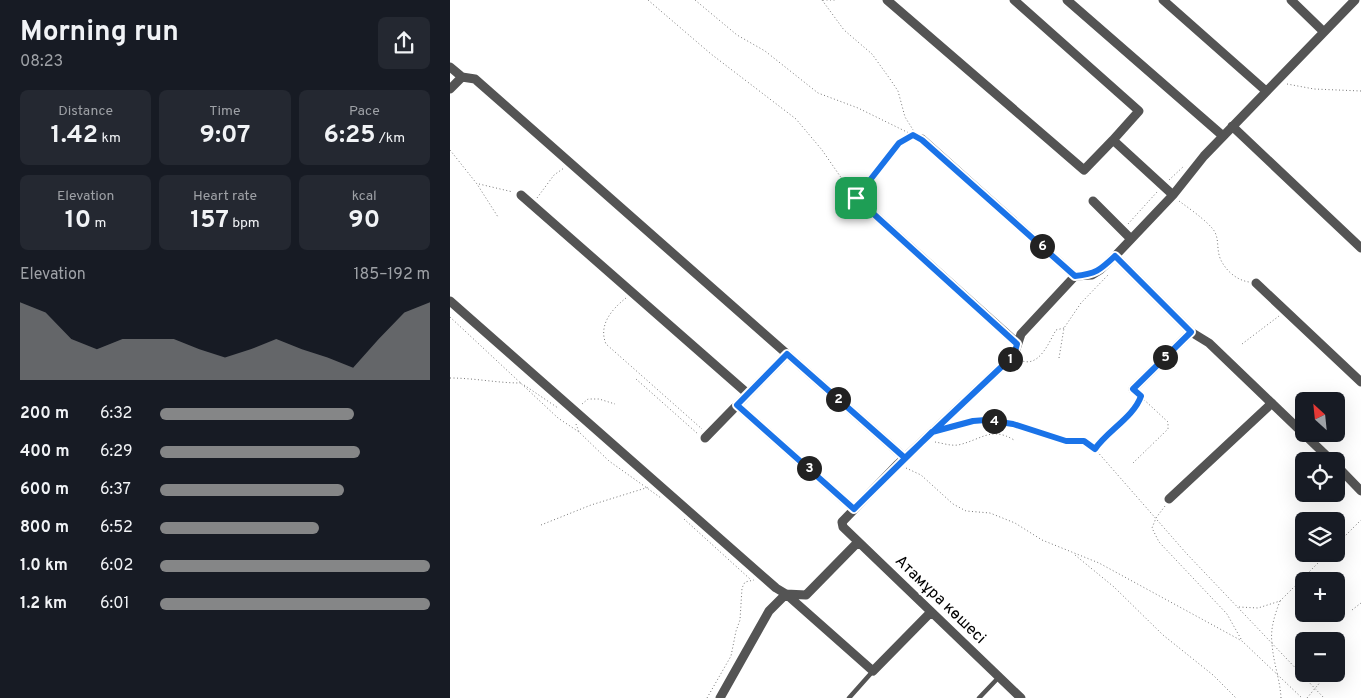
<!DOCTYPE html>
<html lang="en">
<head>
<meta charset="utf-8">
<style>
	body { margin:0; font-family:Overpass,sans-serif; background:#242831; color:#f1f3f6; height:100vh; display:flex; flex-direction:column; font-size:19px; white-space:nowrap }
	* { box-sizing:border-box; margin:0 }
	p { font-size:16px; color:#9ea1a6 }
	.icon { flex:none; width:28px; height:28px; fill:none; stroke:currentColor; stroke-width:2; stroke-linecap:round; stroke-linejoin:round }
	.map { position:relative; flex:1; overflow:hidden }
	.details { display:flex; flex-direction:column; background:#171b24; width:450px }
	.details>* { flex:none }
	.needle { width:32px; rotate:333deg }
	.buttons { position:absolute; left:845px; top:392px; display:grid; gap:10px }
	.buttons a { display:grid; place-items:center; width:50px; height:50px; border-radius:8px; background:#171b24; box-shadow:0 5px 20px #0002; font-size:25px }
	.pin { position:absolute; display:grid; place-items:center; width:42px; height:42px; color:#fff; margin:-21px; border-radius:10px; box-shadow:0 2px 8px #0006 }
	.km { position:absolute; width:25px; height:25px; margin:-12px; border-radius:50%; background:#222; color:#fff; font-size:14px; line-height:25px; text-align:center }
	.round { display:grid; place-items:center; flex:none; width:52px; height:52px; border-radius:8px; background:#242831 }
	.overview { display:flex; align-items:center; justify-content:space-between; height:85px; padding:0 20px }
	h1 { font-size:28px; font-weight:700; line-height:38px }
	.stats { display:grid; grid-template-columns:repeat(3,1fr); gap:8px; height:85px; padding:5px 20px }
	.stats div { display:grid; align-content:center; border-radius:8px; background:#242831; text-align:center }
	.stats b { font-size:25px; font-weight:700 }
	.stats small { font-size:14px; font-weight:400 }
	.stats p { font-size:14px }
	.chart { height:140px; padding:10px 20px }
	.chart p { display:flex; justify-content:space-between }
	.chart svg { width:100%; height:90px; margin-top:5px; fill:#858687; opacity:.7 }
	ul { padding:0 20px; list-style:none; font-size:16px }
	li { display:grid; grid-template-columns:80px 60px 1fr; align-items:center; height:38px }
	li i { height:12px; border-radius:6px; background:#858687 }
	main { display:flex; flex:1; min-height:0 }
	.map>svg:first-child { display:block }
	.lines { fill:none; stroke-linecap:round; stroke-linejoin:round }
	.path { stroke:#767676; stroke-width:1; stroke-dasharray:1 2.5; stroke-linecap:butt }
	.lane { stroke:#545454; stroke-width:4.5 }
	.street { stroke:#545454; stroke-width:9 }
	.route-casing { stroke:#fff; stroke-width:10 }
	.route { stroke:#1a73e8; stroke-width:6 }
	.labels { text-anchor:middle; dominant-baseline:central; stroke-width:5; stroke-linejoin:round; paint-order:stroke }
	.street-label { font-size:16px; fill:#000; stroke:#fff }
</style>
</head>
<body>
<main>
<section class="details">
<div class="overview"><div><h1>Morning run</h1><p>08:23</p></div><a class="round"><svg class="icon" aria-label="share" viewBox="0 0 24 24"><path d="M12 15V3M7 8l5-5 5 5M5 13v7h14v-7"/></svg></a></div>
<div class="stats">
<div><p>Distance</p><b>1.42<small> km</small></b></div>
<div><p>Time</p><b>9:07</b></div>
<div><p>Pace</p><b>6:25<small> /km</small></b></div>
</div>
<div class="stats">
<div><p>Elevation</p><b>10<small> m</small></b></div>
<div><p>Heart rate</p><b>157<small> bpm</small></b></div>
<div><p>kcal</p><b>90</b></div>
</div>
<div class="chart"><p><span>Elevation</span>185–192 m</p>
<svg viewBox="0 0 160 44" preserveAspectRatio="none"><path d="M0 44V6L10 11L20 24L30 29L40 24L50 24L60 24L70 29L80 33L90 29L100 24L110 29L120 33L130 38L140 24L150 11L160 6V44z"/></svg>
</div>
<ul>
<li><b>200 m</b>6:32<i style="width:72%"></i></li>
<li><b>400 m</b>6:29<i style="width:74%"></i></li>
<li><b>600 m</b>6:37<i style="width:68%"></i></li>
<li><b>800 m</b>6:52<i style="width:59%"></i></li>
<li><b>1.0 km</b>6:02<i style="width:100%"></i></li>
<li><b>1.2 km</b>6:01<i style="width:100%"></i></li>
</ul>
</section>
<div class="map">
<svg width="911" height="698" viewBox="0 0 911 698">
	<rect width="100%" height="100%" fill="#fff"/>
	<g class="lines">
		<path class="path" d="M198 0 261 54 346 119 372 150 401 192
			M245 0 287 35 315 51 368 93 408 108 463 135
			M372 0 394 30 422 54 440 79 448 91 455 117 465 133
			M373 0H385
			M837 84 864 89 911 91
			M0 150 27 184 48 217
			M719 180 734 166
			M29 184 63 192
			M411 191 449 143 463 135
			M87 198 104 175 114 168
			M729 201C740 209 753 218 762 228 770 237 766 247 770 258 775 270 786 280 799 282
			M678 224 707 192
			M176 298C162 309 148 325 156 344L252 429
			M0 317 108 418 129 432 159 461 211 498
			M792 344 829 316
			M609 358 614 328 631 303 658 275
			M570 360C589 369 599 342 606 330L614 328
			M0 378C24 378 47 383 71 383
			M186 379 248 434
			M74 385 108 408
			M132 404 138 399H149L165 404
			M126 424 129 432
			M501 427 536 419 563 424 616 441H634L645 449 736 553 874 698
			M485 442C492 443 500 446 508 445 531 440 541 426 564 440
			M645 449C658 431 685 417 691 396
			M683 463 718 429V422L690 396
			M456 468 471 475 503 504 516 511 540 513 565 523 592 540 649 563 792 641 852 698
			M715 506 706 518 702 528 709 542 777 614 791 639
			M234 519 300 579
			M91 525 141 505 199 487
			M886 545 911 520
			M625 555 664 587 713 635 763 675 786 698
			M830 601C825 614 820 629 822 643 823 662 830 679 831 698
			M789 607 808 608 830 601 877 554
			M902 610 911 603
			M257 698 281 656 286 631 290 620 292 588 295 582 304 580
			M857 698 877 674"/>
		<path class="lane" d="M399 698 423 671
			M529 698 549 677"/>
		<path class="street" d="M437 0 634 170 663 140 723 195
			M564 0 689 111 663 140
			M617 0 773 136
			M713 0 816 91
			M841 0 874 32
			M0 67 12 77 25 79 455 458
			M0 89 12 77
			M782 126 911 248
			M472 139 625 276
			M71 195 298 394
			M406 198 567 343
			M643 201 681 239
			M665 256 741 332 759 343 882 461
			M806 283 911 382
			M0 301 326 588 336 594 356 595 408 542
			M683 389 741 332
			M287 405 404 509
			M255 438 337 354
			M886 465 911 491
			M719 499 822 403
			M270 698 319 611 336 594 423 671 481 612
			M571 698 393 527 392 522 448 464 564 355 571 334 625 276 642 275 650 270 665 256 723 195 754 156 905 0"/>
	</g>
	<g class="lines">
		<defs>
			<path id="route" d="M406 198 567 344 564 355 455 458 337 354 287 405 404 509 482 432 523 421 536 420 563 424 616 441H634L645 449C657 431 684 417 691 396L683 389 741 332 665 256C650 270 646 274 625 276L472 140 463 135 449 143 406 198"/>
		</defs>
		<use href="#route" class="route-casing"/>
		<use href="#route" class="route"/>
	</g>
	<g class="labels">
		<g class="street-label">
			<text transform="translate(490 600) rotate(44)">Атамұра көшесі</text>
		</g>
	</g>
</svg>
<div class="buttons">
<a><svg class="needle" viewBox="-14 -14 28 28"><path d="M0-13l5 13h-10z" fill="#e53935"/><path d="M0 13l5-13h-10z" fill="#9ea1a6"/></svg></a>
<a><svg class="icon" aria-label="locate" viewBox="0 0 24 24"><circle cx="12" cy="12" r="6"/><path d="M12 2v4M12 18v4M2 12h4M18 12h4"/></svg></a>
<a><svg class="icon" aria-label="layers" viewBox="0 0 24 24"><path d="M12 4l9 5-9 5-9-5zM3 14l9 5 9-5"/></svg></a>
<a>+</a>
<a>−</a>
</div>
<div class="pin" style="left:406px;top:198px;background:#1e9e55"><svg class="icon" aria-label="arrive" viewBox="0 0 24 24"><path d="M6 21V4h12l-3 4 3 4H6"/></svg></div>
<b class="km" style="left:560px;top:359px">1</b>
<b class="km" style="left:388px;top:399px">2</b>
<b class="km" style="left:359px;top:468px">3</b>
<b class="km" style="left:544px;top:421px">4</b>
<b class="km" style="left:715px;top:357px">5</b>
<b class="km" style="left:592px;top:246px">6</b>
</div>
</main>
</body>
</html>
